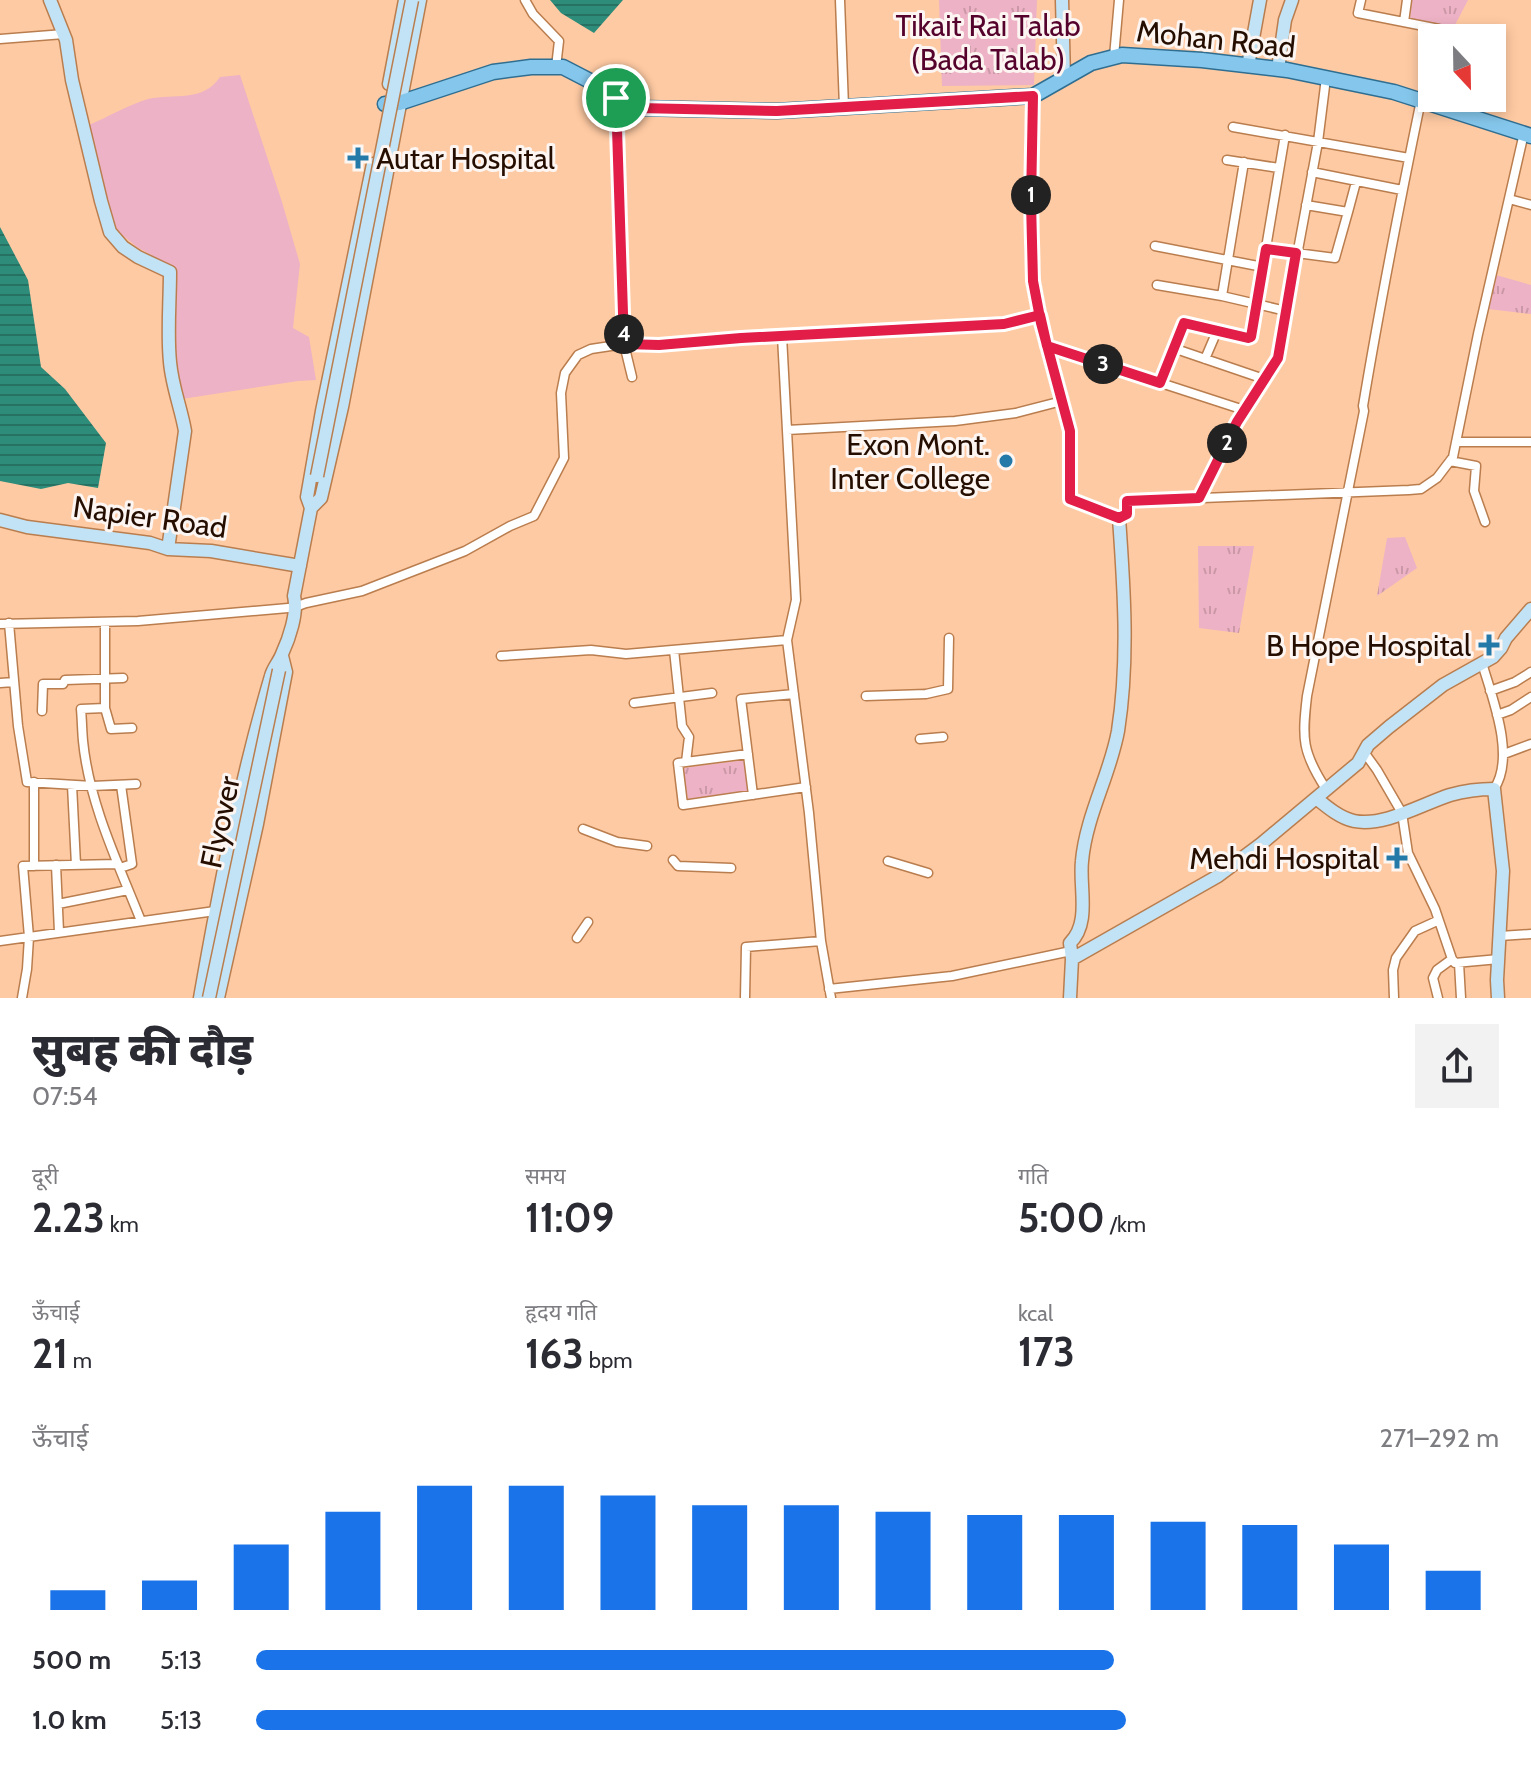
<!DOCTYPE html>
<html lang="hi">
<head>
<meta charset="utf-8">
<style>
	body { margin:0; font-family:Cabin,"Noto Sans Devanagari",sans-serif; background:#f2f2f3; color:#2b2b33; height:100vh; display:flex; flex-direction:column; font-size:30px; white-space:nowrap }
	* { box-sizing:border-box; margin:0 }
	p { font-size:26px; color:#7c7c81 }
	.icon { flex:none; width:44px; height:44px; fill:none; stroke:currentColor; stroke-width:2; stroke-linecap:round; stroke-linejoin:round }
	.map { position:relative; height:998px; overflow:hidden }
	.details { display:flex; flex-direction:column; background:#fff; flex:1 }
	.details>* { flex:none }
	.needle { width:52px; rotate:158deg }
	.controls { position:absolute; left:1418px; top:24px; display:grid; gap:16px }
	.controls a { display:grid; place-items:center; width:88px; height:88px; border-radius:0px; background:#fff; box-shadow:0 4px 12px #0003; font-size:40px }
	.pin { position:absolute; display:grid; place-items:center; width:68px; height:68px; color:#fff; margin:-34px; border:4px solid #fff; border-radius:50%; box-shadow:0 2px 8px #0007 }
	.km { position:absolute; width:40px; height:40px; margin:-20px; border-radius:50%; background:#222; color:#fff; font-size:22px; line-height:40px; text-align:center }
	.round { display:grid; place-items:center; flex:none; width:84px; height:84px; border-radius:0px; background:#f2f2f3 }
	.summary { display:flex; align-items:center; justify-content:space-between; height:136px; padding:0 32px }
	h1 { font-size:44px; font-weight:800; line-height:60px }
	.metrics { display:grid; grid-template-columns:repeat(3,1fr); gap:12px; height:136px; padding:8px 32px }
	.metrics div { display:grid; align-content:center }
	.metrics b { font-size:40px; font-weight:800 }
	.metrics small { font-size:22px; font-weight:400 }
	.metrics p { font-size:22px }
	.chart { height:224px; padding:16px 32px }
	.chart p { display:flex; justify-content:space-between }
	.chart svg { width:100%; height:144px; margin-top:8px; stroke:#1a73e8; stroke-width:6 }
	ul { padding:0 32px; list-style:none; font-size:26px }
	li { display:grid; grid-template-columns:128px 96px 1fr; align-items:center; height:60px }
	li i { height:20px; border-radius:10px; background:#1a73e8 }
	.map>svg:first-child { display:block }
	.grass { fill:#edb2c5 }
	.park { fill:url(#park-tufts) }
	.water { fill:url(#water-rules) }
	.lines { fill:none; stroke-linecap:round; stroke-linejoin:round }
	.street-casing { stroke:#ba7d4e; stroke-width:11 }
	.secondary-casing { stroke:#ba7d4e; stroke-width:15 }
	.primary-casing { stroke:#2f6e91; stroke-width:17 }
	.street { stroke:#fff; stroke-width:8 }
	.secondary { stroke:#c2e3f5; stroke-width:12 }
	.primary { stroke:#85c7ec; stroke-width:14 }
	.secondary-bridge-casing { stroke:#ba7d4e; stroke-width:15; stroke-linecap:butt }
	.secondary-bridge { stroke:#c2e3f5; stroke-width:12 }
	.route-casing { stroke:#fff; stroke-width:16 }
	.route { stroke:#e11d48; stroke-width:10 }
	.poi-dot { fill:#237aa9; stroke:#fcf5f1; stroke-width:3 }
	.labels { text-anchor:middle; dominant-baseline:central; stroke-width:6; stroke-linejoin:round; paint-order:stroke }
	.park-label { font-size:30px; fill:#55032c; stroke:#fcf5f1 }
	.street-label { font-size:30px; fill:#250e00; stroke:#fcf5f1 }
	.poi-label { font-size:30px; fill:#250e00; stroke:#fcf5f1; text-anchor:end }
</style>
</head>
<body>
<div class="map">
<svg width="1531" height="998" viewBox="0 0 1531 998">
	<defs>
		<pattern id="park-tufts" width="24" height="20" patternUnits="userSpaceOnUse" patternTransform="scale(2)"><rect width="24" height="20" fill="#edb2c5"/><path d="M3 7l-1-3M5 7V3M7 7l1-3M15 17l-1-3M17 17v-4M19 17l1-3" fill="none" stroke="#cb98a7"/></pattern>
		<pattern id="water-rules" width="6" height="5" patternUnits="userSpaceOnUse" patternTransform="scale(2)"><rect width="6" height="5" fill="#2d8c7a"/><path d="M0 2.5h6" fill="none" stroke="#267162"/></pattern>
	</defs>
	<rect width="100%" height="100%" fill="#fecaa3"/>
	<path class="grass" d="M240 75 282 202 300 264 293 328 309 337 316 380 298 381 182 399 175 365 176 269 137 247 115 229 89 125C108 117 128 105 148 99 175 93 202 103 220 77Z"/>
	<path class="park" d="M939 0H1037L1034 85 942 86Z
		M1412 0H1468L1454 27 1410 20Z
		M1496 275 1531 285V314L1488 309Z
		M1405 537 1417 568 1377 596 1387 538Z
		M1198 546H1254L1239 633 1199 628Z
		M744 760 749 791 688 799 683 768Z"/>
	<path class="water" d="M550 0H623L594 33 561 13Z
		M0 227 28 280 41 367 65 389 106 443 98 488 68 483 41 489 0 481Z"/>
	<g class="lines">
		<defs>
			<path id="street" d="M525 0 533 14 559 41 556 67
				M840 0 844 107
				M1361 0 1358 13 1439 29
				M1404 22 1407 0
				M0 39 64 34
				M1114 57 1119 0
				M616 98 624 344 632 377
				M1233 127 1409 158
				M1227 160 1279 168
				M1312 172 1402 190
				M1509 199 1531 205
				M1348 212 1356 182
				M1155 246 1263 267
				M1266 249 1335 258 1348 212 1306 205
				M1157 285 1222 296 1286 311
				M1222 296 1244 162
				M782 336 796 600 787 640 809 813 821 941
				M1047 346 1244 410
				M1173 348 1264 379
				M1205 359 1217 331
				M1160 383 1184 323 1248 338 1251 337 1285 135
				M787 430 955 421 1016 413 1062 401
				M1456 442H1531
				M1450 461 1476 466 1474 491 1485 522
				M1199 498 1237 422 1278 358 1318 142 1326 78
				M1119 518 1127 514V501L1409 490 1421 489 1437 478 1453 457 1478 334 1524 133
				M295 607 306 603 362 591 465 551 510 526 534 516 564 458 561 393 565 373 578 355 591 349 624 344 659 345 741 338 1004 324 1040 315
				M105 622V708L81 709C82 720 82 730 83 741 89 803 118 863 141 921
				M9 623 18 726 27 782 92 786 136 784
				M0 624 138 621 288 608
				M674 650 682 726 689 737 686 762
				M501 656 591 650 626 654 787 640
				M1482 663C1492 697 1516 757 1494 789
				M0 683 14 682
				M1490 691 1515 682 1531 672
				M866 696 926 694 948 689 949 638
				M634 703 712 693
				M105 708 111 729 132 728
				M42 711 43 684H63L65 680 123 678
				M1497 715 1511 710 1531 697
				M920 739 943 737
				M1364 752 1377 770 1402 813 1408 853 1435 909 1452 959 1455 963 1499 959
				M748 754 678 763 683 805 806 787
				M1504 754 1531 744
				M34 782V866
				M72 785 76 865
				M1326 789C1302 752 1302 739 1307 696L1364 411 1363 406C1380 304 1400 202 1421 100
				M753 795 741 699 794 694
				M583 829 617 842 647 846
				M673 860 678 866 731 868
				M888 861 928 873
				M56 865 59 932
				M120 868 132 864 121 785
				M58 904 128 890
				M1500 936 1531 934
				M577 938 588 922
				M0 941 215 911 220 913
				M1459 963 1461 998
				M829 989 952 976 1071 951
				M22 998 27 969 29 937 23 866 118 864
				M745 998 746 947 821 941 831 998
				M1394 998 1393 970 1396 958 1415 931 1437 921
				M1438 998 1433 978 1437 970 1452 959"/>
			<path id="secondary" d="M50 0 66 40 72 80 101 201 110 232 123 247 138 257 170 272C170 302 167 333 170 362 172 386 181 408 185 431L168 549
				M1062 0 1064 78
				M1248 66 1260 0
				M1278 69 1285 20 1292 0
				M389 84 405 0
				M1033 96 1031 202 1033 281 1041 323 1070 431V499L1119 518C1124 588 1129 661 1118 731 1110 775 1086 816 1082 861 1079 887 1091 923 1070 943L1072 959 1070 998
				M373 164 322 411 307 497 311 508 321 498 342 407 420 0
				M0 520 27 527 150 543 168 549 211 551 300 566
				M1316 798C1327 807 1340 818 1354 821 1384 827 1422 804 1450 795 1464 791 1479 789 1494 789L1503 871 1497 980 1498 998
				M1072 959 1218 876 1261 844 1358 763 1368 745 1389 727 1443 685 1493 657 1501 648 1506 638 1531 609
				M200 998C219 890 240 781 271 676 273 668 279 662 282 654 289 639 298 613 294 596L312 503
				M218 998 257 824 286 672 282 656"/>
			<path id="primary" d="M385 104 399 103 493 72 531 67H563L592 82 616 98 638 108 777 111 1033 96 1091 63 1122 55 1202 60 1287 70 1394 92 1531 136"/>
		</defs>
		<use href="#street" class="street-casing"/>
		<use href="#secondary" class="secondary-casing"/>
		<use href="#primary" class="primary-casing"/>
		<use href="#street" class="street"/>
		<use href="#secondary" class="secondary"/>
		<use href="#primary" class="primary"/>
		<defs>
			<path id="secondary-bridge" d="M317 476 412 0
				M209 998 279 670"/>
		</defs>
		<use href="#secondary-bridge" class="secondary-bridge-casing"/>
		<use href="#secondary-bridge" class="secondary-bridge"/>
	</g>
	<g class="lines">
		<defs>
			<path id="route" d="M616 98 638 108 777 111 1033 96 1031 202 1033 281 1041 323 1070 431V499L1119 518 1127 514V501L1199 498 1237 422 1278 358 1296 253 1266 249 1251 337 1248 338 1184 323 1160 383 1047 346 1040 315 1004 324 741 338 659 345 624 344 616 98"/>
		</defs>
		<use href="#route" class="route-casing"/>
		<use href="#route" class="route"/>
	</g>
	<g class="poi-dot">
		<path d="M354 146h8v8h8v8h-8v8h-8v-8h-8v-8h8z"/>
		<circle cx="1006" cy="461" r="8"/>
		<path d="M1485 633h8v8h8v8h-8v8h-8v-8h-8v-8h8z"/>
		<path d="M1393 846h8v8h8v8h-8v8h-8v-8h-8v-8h8z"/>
	</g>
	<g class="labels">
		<g class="park-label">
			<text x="988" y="25">Tikait Rai Talab<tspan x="988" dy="34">(Bada Talab)</tspan></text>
		</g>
		<g class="street-label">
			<text transform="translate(1216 39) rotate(6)">Mohan Road</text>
			<text transform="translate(150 517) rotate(8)">Napier Road</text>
			<text transform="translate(220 822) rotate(-78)">Flyover</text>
		</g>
		<g class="poi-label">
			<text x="376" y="158" text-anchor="start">Autar Hospital</text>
			<text x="990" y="444">Exon Mont.<tspan x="990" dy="34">Inter College</tspan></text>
			<text x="1471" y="645">B Hope Hospital</text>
			<text x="1379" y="858">Mehdi Hospital</text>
		</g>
	</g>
</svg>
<div class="controls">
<a><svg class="needle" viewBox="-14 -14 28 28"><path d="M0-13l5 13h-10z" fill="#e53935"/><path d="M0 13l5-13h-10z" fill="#7c7c81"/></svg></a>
</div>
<div class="pin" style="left:616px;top:98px;background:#1e9e55"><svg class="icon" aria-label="arrive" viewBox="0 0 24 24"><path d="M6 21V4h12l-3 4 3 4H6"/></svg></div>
<b class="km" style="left:1031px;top:195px">1</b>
<b class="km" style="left:1227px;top:443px">2</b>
<b class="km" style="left:1103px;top:364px">3</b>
<b class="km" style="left:624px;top:334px">4</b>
</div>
<section class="details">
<div class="summary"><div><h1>सुबह की दौड़</h1><p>07:54</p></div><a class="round"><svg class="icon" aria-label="share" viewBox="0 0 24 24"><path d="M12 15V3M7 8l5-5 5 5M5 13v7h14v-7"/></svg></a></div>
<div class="metrics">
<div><p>दूरी</p><b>2.23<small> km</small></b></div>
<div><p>समय</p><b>11:09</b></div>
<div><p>गति</p><b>5:00<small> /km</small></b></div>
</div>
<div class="metrics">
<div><p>ऊँचाई</p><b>21<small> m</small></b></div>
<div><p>हृदय गति</p><b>163<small> bpm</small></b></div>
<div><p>kcal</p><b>173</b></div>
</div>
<div class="chart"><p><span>ऊँचाई</span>271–292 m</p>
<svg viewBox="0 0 160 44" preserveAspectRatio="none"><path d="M5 44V38M15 44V35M25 44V24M35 44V14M45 44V6M55 44V6M65 44V9M75 44V12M85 44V12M95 44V14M105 44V15M115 44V15M125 44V17M135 44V18M145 44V24M155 44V32"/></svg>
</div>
<ul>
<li><b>500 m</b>5:13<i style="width:69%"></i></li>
<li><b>1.0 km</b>5:13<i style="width:70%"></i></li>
</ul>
</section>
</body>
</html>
